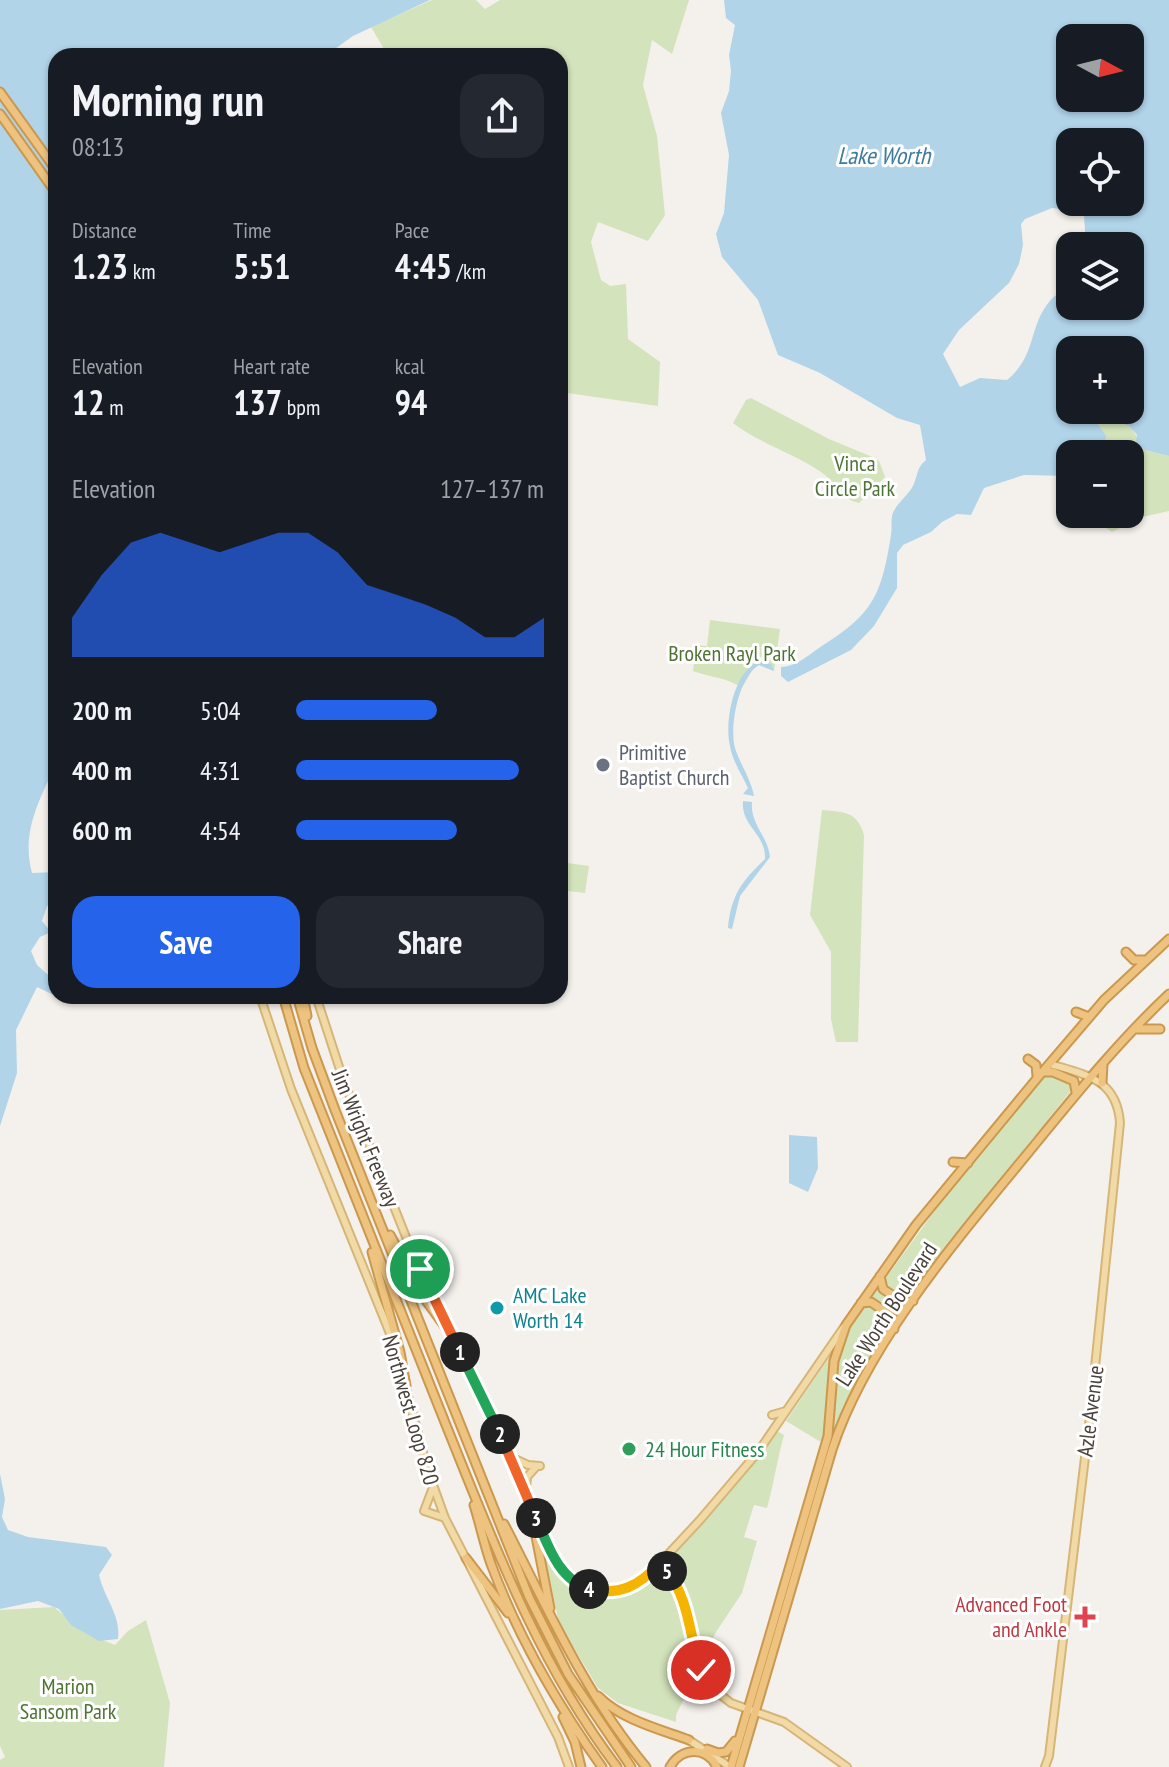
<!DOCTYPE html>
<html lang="en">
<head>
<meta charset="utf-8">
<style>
	body { margin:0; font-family:"PT Sans Narrow",sans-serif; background:#242831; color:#f1f3f6; height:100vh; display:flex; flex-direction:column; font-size:30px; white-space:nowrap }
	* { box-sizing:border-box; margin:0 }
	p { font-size:26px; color:#9ea1a6 }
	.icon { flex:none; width:44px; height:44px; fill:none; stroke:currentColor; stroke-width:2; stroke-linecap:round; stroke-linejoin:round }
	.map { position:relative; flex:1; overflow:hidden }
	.sheet { position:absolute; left:48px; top:48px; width:520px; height:956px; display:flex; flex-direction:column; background:#171b24; border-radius:24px; box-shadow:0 2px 6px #0004 }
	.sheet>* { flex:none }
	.needle { width:52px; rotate:97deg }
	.buttons { position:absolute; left:1056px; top:24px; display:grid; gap:16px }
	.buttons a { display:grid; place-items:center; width:88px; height:88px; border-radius:16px; background:#171b24; box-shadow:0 2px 6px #0004; font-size:40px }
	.pin { position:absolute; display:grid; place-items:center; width:68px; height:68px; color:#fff; margin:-34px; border:4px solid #fff; border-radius:50%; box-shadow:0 2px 8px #0007 }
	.km { position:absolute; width:40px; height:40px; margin:-20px; border-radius:50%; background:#222; color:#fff; font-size:22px; line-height:40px; text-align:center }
	.round { display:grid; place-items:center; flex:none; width:84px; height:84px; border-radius:24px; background:#242831 }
	.summary { display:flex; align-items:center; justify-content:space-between; height:136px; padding:0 24px }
	h1 { font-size:44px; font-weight:700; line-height:60px }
	.metrics { display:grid; grid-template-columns:repeat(3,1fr); gap:12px; height:136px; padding:8px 24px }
	.metrics div { display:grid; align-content:center }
	.metrics b { font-size:34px; font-weight:700 }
	.metrics small { font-size:22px; font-weight:400 }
	.metrics p { font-size:22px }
	.chart { height:224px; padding:16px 24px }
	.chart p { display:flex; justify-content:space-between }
	.chart svg { width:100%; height:144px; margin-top:8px; fill:#2563eb; opacity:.7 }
	.action { display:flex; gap:16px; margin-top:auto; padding:16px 24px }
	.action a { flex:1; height:92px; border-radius:24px; background:#2563eb; color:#fff; font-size:32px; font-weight:700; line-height:92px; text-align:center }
	.action a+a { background:#242831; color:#f1f3f6 }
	ul { padding:0 24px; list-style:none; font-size:26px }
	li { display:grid; grid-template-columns:128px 96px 1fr; align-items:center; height:60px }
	li i { height:20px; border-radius:10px; background:#2563eb }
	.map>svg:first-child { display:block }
	.green { fill:#d3e3bb }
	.water { fill:#b1d4e9; fill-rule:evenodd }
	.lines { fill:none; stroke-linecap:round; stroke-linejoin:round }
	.major-casing { stroke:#d6b678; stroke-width:10 }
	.highway-casing { stroke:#cb984f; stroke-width:11 }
	.major { stroke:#f2daa7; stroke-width:6 }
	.highway { stroke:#edc37f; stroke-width:7 }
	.split-1-casing { stroke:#fff; stroke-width:16 }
	.split-2-casing { stroke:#fff; stroke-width:16 }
	.split-3-casing { stroke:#fff; stroke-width:16 }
	.split-4-casing { stroke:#fff; stroke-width:16 }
	.split-5-casing { stroke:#fff; stroke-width:16 }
	.split-6-casing { stroke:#fff; stroke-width:16 }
	.split-1 { stroke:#f0652b; stroke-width:10 }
	.split-2 { stroke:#22a559; stroke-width:10 }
	.split-3 { stroke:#f0652b; stroke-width:10 }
	.split-4 { stroke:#22a559; stroke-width:10 }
	.split-5 { stroke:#f5b400; stroke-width:10 }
	.split-6 { stroke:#f5b400; stroke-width:10 }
	.worship-dot { fill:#6b7280; stroke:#fff; stroke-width:3 }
	.culture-dot { fill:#0f9aa8; stroke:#fff; stroke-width:3 }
	.leisure-dot { fill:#2e9e5b; stroke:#fff; stroke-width:3 }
	.health-dot { fill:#e0444e; stroke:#fff; stroke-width:3 }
	.labels { text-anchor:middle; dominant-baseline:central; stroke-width:6; stroke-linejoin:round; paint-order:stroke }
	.park-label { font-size:22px; fill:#4f7334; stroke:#fff }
	.worship-label { font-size:22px; fill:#5b616d; stroke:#fff; text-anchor:start }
	.street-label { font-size:22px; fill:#48423b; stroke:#fff }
	.culture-label { font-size:22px; fill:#0d838f; stroke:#fff; text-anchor:start }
	.leisure-label { font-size:22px; fill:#27864d; stroke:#fff; text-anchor:start }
	.health-label { font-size:22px; fill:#be3a42; stroke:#fff; text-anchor:end }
	.water-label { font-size:24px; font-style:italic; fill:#3e7ba0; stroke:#fff }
</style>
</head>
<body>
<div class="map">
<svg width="1169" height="1767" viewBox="0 0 1169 1767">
	<rect width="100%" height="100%" fill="#f4f1ec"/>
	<path class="green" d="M432 0H476L485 9 500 0H689L672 54 652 40 643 85 657 136 665 215 648 241 598 222 591 242 601 280 610 286 626 284 628 339 660 362 658 406 560 392V56H378L384 49 371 27Z
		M751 398 829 439 870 456 879 461 885 477 859 503C840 499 836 482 821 472 793 453 760 444 733 423L746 400Z
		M1102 417 1130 426 1145 450 1169 456V511L1142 517 1112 532 1092 518V514H1130V454H1104L1097 423Z
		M710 620 780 629 774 671 759 665 754 667 742 688C729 678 709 677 693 671L696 645 707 646Z
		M822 810C844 812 857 811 864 835L858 1042H836L831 1019V952L810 915Z
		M560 862 589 866 585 893 560 890Z
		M1046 1073 1072 1081 1074 1087 948 1244 856 1382 831 1438 819 1441 786 1421 850 1327 947 1194Z
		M777 1431 784 1435C777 1460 774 1483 767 1508L754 1505 744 1537 757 1541 742 1593 716 1632 676 1715V1722L618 1703 598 1688 559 1623 541 1538 567 1585 591 1594 623 1595 647 1580Z
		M54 1607 85 1633 115 1645 128 1631 146 1620 170 1703 164 1767H0V1760L5 1757 0 1746V1610Z"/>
	<path class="water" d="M0 0H430L353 36 325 56H56V764C39 801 21 832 32 873L56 872V899L47 906 42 921 51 932 40 937 31 951 37 965 56 982V996L37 987 16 1030 17 1073 0 1126Z
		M724 0H1169V456L1145 450 1136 442 1137 435 1129 426 1102 417 1097 423 1106 436 1104 454H1070V476L1024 475 984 488 971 515 957 514 942 522 931 532 903 545 897 553V588L874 626 851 650 788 682 781 676V667C795 667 809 655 819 648 873 614 881 597 891 535 892 529 891 522 892 516 895 504 907 497 913 486 918 476 916 468 926 460L920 425 897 418 820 373 778 355 758 300 722 257 716 234 724 213 729 155 721 113 729 91 731 71 729 55 735 25 726 18ZM1070 38H1130V98H1070ZM1070 142H1130V202H1070ZM1052 208 1078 211 1084 216 1086 246H1130V306H1070V287C1063 291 1054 295 1049 302 1028 328 1037 355 1007 380L980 378 960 387 943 354 959 330 1009 283 1019 264 1023 245 1021 224 1025 219ZM1070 350H1130V410H1070Z
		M761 661 771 664 774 671 759 665C739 676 729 726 735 748 740 764 751 779 754 796L743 794 748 788C742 775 732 760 730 746 724 722 734 668 761 661Z
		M743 801 752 802C750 824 768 836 770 857L740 896 732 929 728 928C731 895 742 881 765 859 766 833 741 827 743 801Z
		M789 1135 817 1137 818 1168 808 1192 789 1183Z
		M0 1474 5 1499 2 1517 8 1530 28 1537 106 1547 112 1555 99 1575C105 1600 121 1615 118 1639L99 1641 71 1625 59 1609 38 1601 0 1609Z"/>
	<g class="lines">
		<defs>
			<path id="major" d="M260 996 291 1089 389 1331 399 1363
				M316 996 343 1079 414 1257 448 1327
				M453 1337 519 1475 555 1561 574 1582 607 1593 635 1586 647 1577 700 1520 758 1452 844 1327
				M405 1385 428 1471 445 1518 558 1737 569 1767
				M772 1415 786 1411
				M513 1458 528 1465 540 1466
				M526 1488 527 1477 535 1468
				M432 1490 424 1511 445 1518
				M660 1563 678 1586 685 1603 701 1670 713 1689 731 1703 784 1722 847 1767
				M689 1740 730 1767
				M1045 1767 1049 1756 1090 1416 1120 1123C1117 1079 1086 1075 1050 1064"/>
			<path id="highway" d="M0 92 56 170
				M0 114 56 193
				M1126 952 1134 960H1144
				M283 996 304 1068C351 1187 399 1306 446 1425 494 1544 538 1663 617 1767
				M297 996 312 1048 335 1110 529 1597 568 1674 631 1767
				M303 996 307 1016
				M1076 1012 1089 1017
				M1134 1029H1160
				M1028 1059 1036 1065 1037 1076
				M1043 1072H1053L1074 1081 1076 1092
				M1102 1083 1103 1065
				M953 1162 968 1163
				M390 1235 427 1302 454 1339
				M372 1252 400 1352 406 1386
				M880 1276 883 1289 904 1303 913 1301
				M861 1303 871 1302 890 1315 894 1329
				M529 1501 550 1608
				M474 1505C480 1524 484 1544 491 1564 518 1637 557 1704 602 1767
				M504 1524C547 1607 585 1694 646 1767
				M466 1558 508 1613
				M598 1696C622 1720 659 1729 689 1740
				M563 1717 575 1742 581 1767
				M707 1749 718 1753 726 1752 735 1741
				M670 1767C681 1747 706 1746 717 1767
				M731 1767 828 1436 834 1361 846 1325 916 1225 1039 1076 1104 1000 1169 939
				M739 1767 832 1450C866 1345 958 1238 1028 1153 1073 1098 1117 1043 1169 994"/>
		</defs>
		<use href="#major" class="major-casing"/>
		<use href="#highway" class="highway-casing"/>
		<use href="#major" class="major"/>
		<use href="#highway" class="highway"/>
	</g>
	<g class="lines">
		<defs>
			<path id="split-1" d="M420 1269 460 1352"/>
			<path id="split-2" d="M460 1352 500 1434"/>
			<path id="split-3" d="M500 1434 536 1518"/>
			<path id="split-4" d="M536 1518C548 1545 558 1579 589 1589"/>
			<path id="split-5" d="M589 1589C620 1596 639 1586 660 1563L667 1571"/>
			<path id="split-6" d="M667 1571C690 1600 689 1637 701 1670"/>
		</defs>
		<use href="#split-1" class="split-1-casing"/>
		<use href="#split-2" class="split-2-casing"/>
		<use href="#split-3" class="split-3-casing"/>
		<use href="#split-4" class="split-4-casing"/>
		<use href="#split-5" class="split-5-casing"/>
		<use href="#split-6" class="split-6-casing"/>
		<use href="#split-1" class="split-1"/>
		<use href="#split-2" class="split-2"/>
		<use href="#split-3" class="split-3"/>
		<use href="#split-4" class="split-4"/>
		<use href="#split-5" class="split-5"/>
		<use href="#split-6" class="split-6"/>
	</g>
	<circle class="worship-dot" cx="603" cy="765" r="8"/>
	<circle class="culture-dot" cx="497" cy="1308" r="8"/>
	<circle class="leisure-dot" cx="629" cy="1449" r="8"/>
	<path class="health-dot" d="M1081 1605h8v8h8v8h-8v8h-8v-8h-8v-8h8z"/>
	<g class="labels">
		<g class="park-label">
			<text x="855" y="463">Vinca<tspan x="855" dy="25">Circle Park</tspan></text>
			<text x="732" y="653">Broken Rayl Park</text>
			<text x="68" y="1686">Marion<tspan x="68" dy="25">Sansom Park</tspan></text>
		</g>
		<g class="worship-label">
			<text x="619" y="752">Primitive<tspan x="619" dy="25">Baptist Church</tspan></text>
		</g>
		<g class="street-label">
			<text transform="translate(366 1138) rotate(68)">Jim Wright Freeway</text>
			<text transform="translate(886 1314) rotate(-57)">Lake Worth Boulevard</text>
			<text transform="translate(411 1410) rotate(74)">Northwest Loop 820</text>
			<text transform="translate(1090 1411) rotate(-83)">Azle Avenue</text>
		</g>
		<g class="culture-label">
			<text x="513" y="1295">AMC Lake<tspan x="513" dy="25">Worth 14</tspan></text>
		</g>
		<g class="leisure-label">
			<text x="645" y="1449">24 Hour Fitness</text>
		</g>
		<g class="health-label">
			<text x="1067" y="1604">Advanced Foot<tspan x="1067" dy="25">and Ankle</tspan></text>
		</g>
		<g class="water-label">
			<text x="884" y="155">Lake Worth</text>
		</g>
	</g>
</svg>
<div class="buttons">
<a><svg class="needle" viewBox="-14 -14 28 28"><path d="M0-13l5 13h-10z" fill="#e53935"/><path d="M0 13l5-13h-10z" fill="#9ea1a6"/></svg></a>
<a><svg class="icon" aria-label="locate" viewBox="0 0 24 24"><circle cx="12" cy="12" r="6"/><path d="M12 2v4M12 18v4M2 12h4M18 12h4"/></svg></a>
<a><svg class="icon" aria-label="layers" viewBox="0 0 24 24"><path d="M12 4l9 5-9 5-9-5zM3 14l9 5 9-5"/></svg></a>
<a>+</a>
<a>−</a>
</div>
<div class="pin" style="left:420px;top:1269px;background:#1e9e55"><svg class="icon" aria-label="arrive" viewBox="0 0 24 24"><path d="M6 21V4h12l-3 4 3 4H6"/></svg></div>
<div class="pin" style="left:701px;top:1670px;background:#d93025"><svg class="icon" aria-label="check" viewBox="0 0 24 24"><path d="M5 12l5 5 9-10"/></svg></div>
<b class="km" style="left:460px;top:1352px">1</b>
<b class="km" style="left:500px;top:1434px">2</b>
<b class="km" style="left:536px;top:1518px">3</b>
<b class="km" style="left:589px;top:1589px">4</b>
<b class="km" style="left:667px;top:1571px">5</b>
<section class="sheet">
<div class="summary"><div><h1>Morning run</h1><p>08:13</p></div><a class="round"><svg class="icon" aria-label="share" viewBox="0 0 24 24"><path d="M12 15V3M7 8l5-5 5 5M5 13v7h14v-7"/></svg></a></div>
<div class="metrics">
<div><p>Distance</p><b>1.23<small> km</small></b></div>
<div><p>Time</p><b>5:51</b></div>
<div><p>Pace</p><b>4:45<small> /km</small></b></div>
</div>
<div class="metrics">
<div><p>Elevation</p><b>12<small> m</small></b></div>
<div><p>Heart rate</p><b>137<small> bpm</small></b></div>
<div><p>kcal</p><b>94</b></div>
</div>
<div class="chart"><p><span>Elevation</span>127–137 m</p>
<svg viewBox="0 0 160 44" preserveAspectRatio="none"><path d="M0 44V32L10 19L20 9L30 6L40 9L50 12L60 9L70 6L80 6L90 12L100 22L110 25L120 28L130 32L140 38L150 38L160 32V44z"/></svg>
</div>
<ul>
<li><b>200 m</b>5:04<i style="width:57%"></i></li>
<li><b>400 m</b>4:31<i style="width:90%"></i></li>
<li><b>600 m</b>4:54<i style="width:65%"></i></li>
</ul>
<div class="action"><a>Save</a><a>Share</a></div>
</section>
</div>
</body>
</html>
